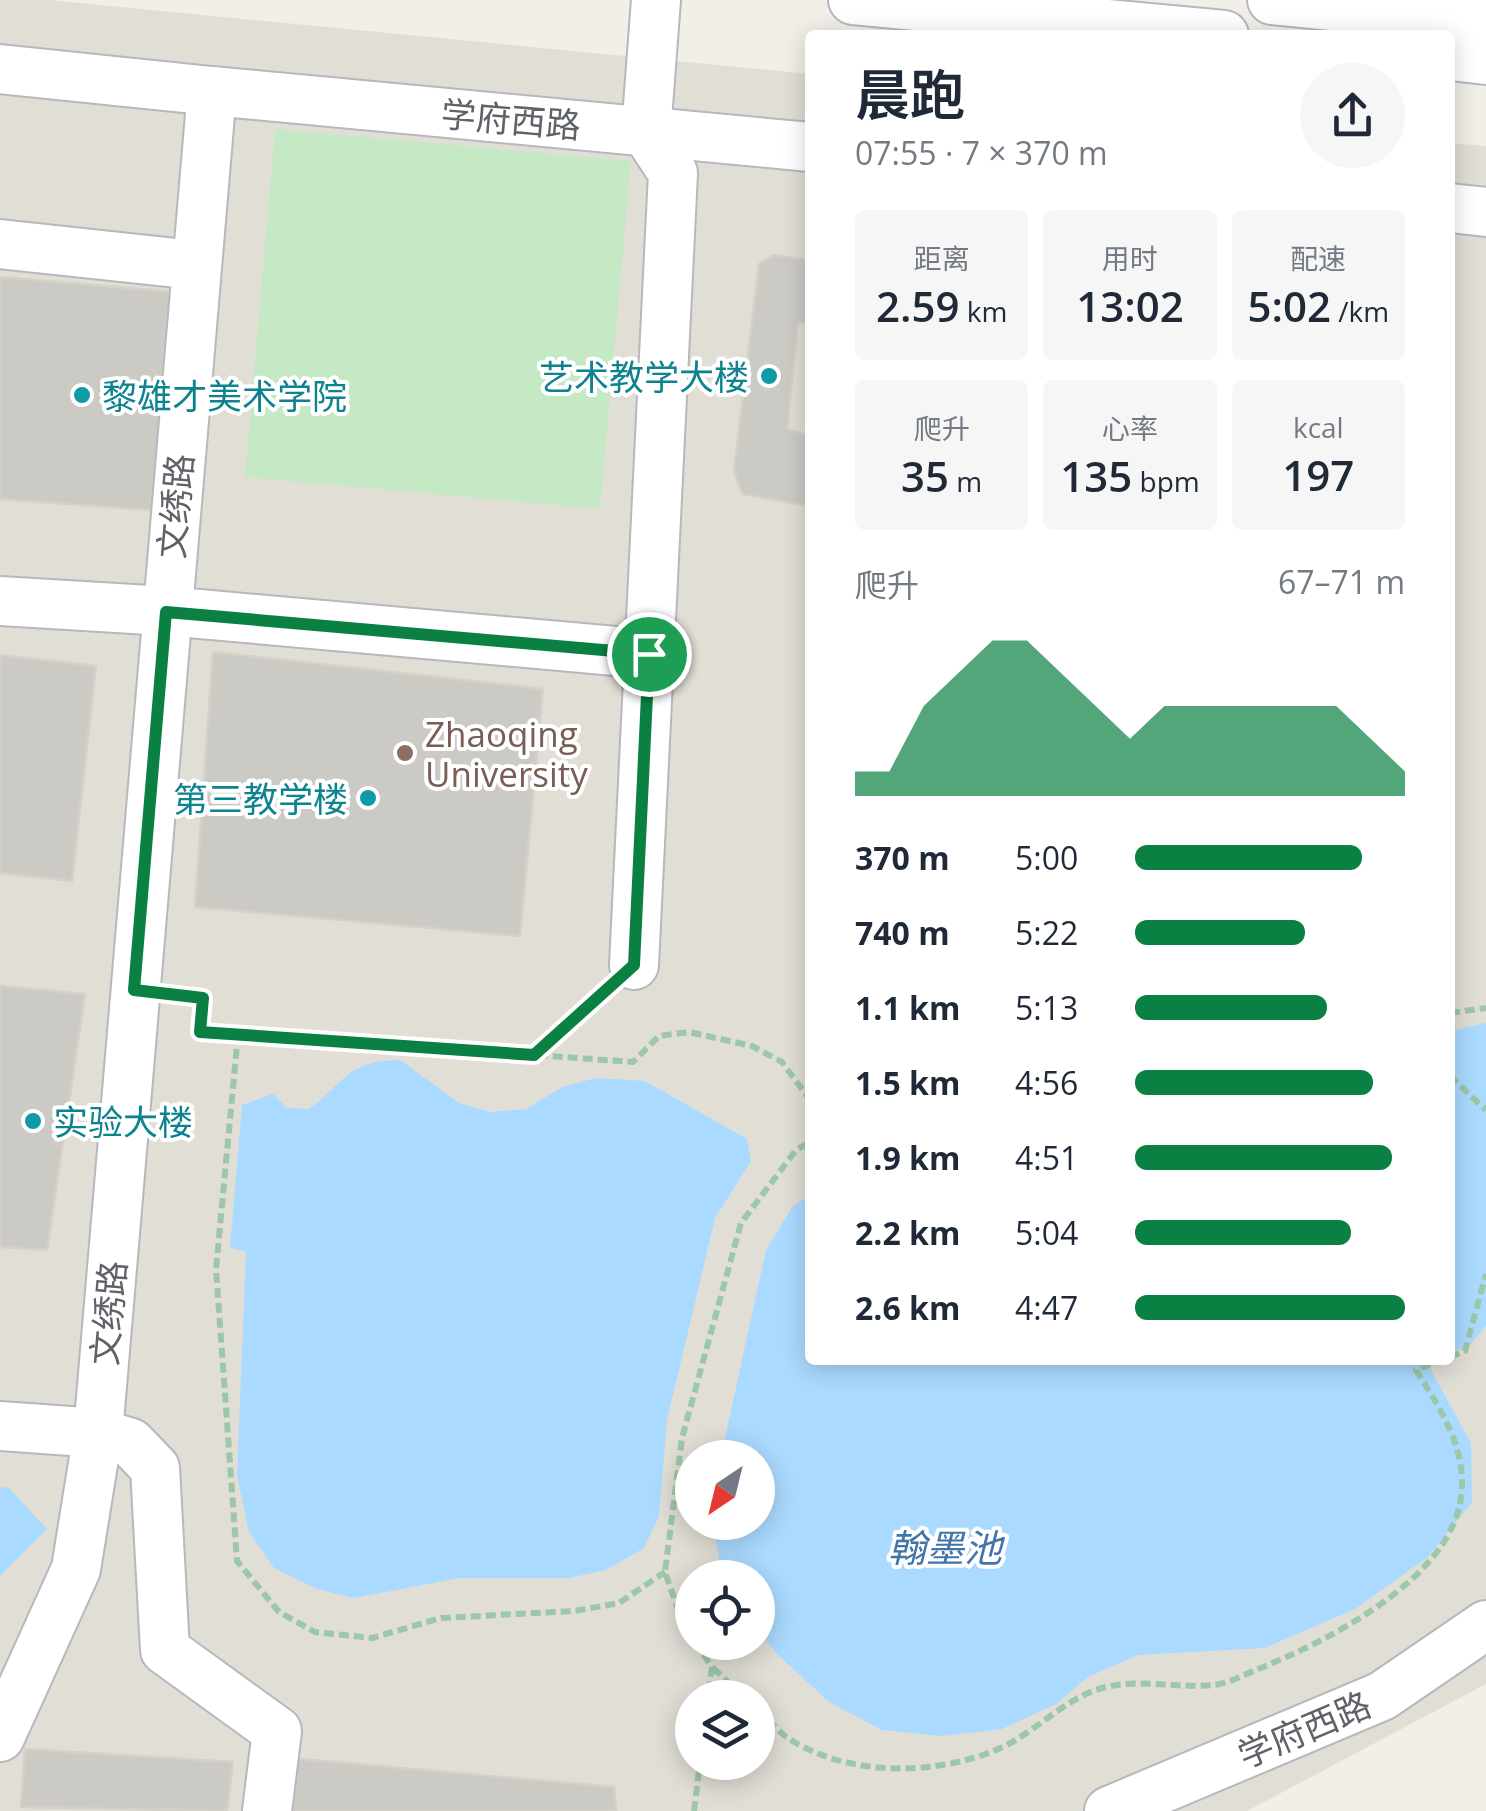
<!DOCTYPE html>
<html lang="zh">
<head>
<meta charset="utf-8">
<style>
	body { margin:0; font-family:"Open Sans","Noto Sans SC",sans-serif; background:#f6f6f7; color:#1f2937; height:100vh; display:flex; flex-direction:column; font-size:38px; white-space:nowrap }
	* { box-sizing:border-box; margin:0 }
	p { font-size:32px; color:#747a83 }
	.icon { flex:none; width:55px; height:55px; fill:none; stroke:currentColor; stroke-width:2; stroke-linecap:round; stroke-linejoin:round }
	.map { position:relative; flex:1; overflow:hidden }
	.drawer { position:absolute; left:805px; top:30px; width:650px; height:1335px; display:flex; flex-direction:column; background:#fff; border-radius:10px; box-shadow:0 5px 25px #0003 }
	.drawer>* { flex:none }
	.needle { width:65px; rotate:215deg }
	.controls { position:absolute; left:675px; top:1440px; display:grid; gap:20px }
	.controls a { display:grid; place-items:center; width:100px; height:100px; border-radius:50%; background:#fff; box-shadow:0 5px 25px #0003; font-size:50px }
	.pin { position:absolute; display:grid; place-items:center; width:85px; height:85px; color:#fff; margin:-42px; border:5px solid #fff; border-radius:50%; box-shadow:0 2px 10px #0007 }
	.round { display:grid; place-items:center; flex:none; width:105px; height:105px; border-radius:52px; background:#f6f6f7 }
	.summary { display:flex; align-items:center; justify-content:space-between; height:170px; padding:0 50px }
	h1 { font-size:55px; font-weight:600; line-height:75px }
	.stats { display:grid; grid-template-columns:repeat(3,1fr); gap:15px; height:170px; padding:10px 50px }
	.stats div { display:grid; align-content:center; border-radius:10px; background:#f6f6f7; text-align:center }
	.stats b { font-size:42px; font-weight:600 }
	.stats small { font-size:28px; font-weight:400 }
	.stats p { font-size:28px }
	.chart { height:280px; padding:20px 50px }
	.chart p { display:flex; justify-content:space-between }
	.chart svg { width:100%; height:180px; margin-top:10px; fill:#0b8043; opacity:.7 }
	ul { padding:0 50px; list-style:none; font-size:32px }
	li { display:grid; grid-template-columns:160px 120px 1fr; align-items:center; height:75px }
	li i { height:25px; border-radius:12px; background:#0b8043 }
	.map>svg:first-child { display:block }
	.education { fill:#e1ded6; fill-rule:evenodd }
	.green { fill:#c5e8c5 }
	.water { fill:#aadaff }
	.building { fill:#cccac5; stroke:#d6d1c6; stroke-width:2.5 }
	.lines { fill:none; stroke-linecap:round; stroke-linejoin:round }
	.minor-casing { stroke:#b5b8bc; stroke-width:52 }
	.path { stroke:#9cc7a9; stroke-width:6; stroke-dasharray:10 5; stroke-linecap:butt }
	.minor { stroke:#fff; stroke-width:48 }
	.route-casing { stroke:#fff; stroke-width:20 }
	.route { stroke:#0b8043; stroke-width:12 }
	.culture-dot { fill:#0f9aa8; stroke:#fff; stroke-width:4 }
	.education-dot { fill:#8d6e63; stroke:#fff; stroke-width:4 }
	.labels { text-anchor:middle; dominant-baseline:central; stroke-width:8; stroke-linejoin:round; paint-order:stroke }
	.street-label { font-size:35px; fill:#5f6368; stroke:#fff }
	.culture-label { font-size:35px; fill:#0d838f; stroke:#fff; text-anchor:end }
	.education-label { font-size:35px; fill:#785e54; stroke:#fff; text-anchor:start }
	.water-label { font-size:38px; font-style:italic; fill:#4174aa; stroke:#fff }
</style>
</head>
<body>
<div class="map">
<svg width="1486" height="1811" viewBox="0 0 1486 1811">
	<rect width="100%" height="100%" fill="#f1efe8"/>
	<path class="education" d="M0 0H49L810 74V1360H1450V143L1486 146V1684L1247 1811H0ZM692 1458H758V1522H692ZM692 1578H758V1642H692ZM692 1698H758V1762H692Z"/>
	<path class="green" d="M275 129 631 161 600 509 245 477Z"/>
	<path class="water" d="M1486 1023V1326L1471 1344 1450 1353V1031Z
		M400 1060 459 1103 491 1112 526 1109 562 1087 596 1078 645 1081 747 1139 751 1161 715 1218 667 1420 659 1516 644 1548 606 1570 569 1578H459L354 1598 317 1589 274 1568 249 1532 237 1475 246 1251 230 1248 242 1105 273 1094 287 1108 309 1109C348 1080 345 1062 400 1060Z
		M810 1195V1360H1433L1427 1363 1471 1443 1472 1502 1428 1557 1355 1609 1265 1648 1138 1655 1088 1677 1056 1704 1002 1729 943 1736 882 1730 829 1702 777 1654 758 1630V1578L723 1577 716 1543 717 1523 758 1522V1458L722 1457 723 1447 766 1250 793 1206Z
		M8 1487 47 1529 0 1576V1488Z"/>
	<path class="building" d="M773 255 810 260V323L798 322 787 429 810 436V506L742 494 734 471 759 264Z
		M0 277 174 292 151 510 0 499Z
		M213 652 543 689 520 936 195 907Z
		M0 655 96 666 72 881 0 873Z
		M0 986 85 994 47 1250 0 1247Z
		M25 1749 233 1762 227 1811 21 1807Z
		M289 1758 614 1787 616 1811H282Z"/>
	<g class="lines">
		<defs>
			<path id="minor" d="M853 0 1224 35
				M1272 0 1486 21
				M1450 56 1486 60
				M0 69 212 91 98 1433 76 1569 0 1737
				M212 91 810 147
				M1450 208 1486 212
				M0 244 195 265
				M0 601 166 611 649 654
				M634 965 673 173 646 132 656 0
				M0 1426 98 1433 131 1443 155 1468 165 1650 277 1731 267 1811
				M1109 1811 1382 1696 1486 1625"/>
		</defs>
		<use href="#minor" class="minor-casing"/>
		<path class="path" d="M170 994 203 998 200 1031 633 1062 659 1036 689 1032 752 1046 782 1062 810 1100
			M1450 1013 1486 1008
			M238 1034 216 1269 237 1561 279 1612 315 1632 372 1638 441 1618 574 1611 619 1603 665 1572
			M535 1054 607 989
			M1450 1076 1486 1110
			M1450 1357 1465 1351 1486 1274
			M692 1639 684 1627 665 1572 682 1438 741 1223 796 1150 810 1142
			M695 1642 712 1667 708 1698
			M713 1668 745 1698
			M758 1709C768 1719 779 1733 791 1740 849 1776 933 1776 996 1750 1030 1736 1058 1705 1093 1691 1132 1676 1173 1689 1213 1685 1227 1684 1243 1675 1256 1670 1323 1643 1445 1583 1460 1503 1470 1453 1441 1410 1416 1370L1442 1360
			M694 1811 700 1762"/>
		<use href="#minor" class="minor"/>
	</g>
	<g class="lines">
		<defs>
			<path id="route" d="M166 612 649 654 634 965 534 1055 200 1032 203 998 134 990Z"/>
		</defs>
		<use href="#route" class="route-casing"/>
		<use href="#route" class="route"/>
	</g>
	<g class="culture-dot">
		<circle cx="769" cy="376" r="10"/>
		<circle cx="82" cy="395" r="10"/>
		<circle cx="368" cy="798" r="10"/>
		<circle cx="33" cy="1121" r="10"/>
	</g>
	<circle class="education-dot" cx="405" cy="753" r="10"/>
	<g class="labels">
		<g class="street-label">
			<text transform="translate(511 119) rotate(5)">学府西路</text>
			<text transform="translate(175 506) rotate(-85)">文绣路</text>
			<text transform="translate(108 1313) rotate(-85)">文绣路</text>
			<text transform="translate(1304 1729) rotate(-23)">学府西路</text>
		</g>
		<g class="culture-label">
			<text x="749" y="376">艺术教学大楼</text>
			<text x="102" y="395" text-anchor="start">黎雄才美术学院</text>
			<text x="348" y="798">第三教学楼</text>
			<text x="53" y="1121" text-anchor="start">实验大楼</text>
		</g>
		<g class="education-label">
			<text x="425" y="733">Zhaoqing<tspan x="425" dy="40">University</tspan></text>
		</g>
		<g class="water-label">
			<text x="945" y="1547">翰墨池</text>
		</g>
	</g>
</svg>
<div class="controls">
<a><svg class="needle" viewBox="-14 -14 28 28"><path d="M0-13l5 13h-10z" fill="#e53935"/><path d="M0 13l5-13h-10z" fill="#747a83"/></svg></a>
<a><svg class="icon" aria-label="locate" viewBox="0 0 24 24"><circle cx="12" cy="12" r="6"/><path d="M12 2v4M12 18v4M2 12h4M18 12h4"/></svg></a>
<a><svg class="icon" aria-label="layers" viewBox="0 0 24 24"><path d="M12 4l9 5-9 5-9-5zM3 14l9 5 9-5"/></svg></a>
</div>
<div class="pin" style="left:649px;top:654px;background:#1e9e55"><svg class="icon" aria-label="arrive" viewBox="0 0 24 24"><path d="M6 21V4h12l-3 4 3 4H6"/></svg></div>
<section class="drawer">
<div class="summary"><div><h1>晨跑</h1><p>07:55 · 7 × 370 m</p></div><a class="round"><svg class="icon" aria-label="share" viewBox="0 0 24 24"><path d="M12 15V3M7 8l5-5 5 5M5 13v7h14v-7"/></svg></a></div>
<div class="stats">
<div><p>距离</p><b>2.59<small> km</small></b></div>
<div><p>用时</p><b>13:02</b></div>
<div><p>配速</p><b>5:02<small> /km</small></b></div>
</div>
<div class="stats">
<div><p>爬升</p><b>35<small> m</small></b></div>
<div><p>心率</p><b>135<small> bpm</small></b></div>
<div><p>kcal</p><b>197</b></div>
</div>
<div class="chart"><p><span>爬升</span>67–71 m</p>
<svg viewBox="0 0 160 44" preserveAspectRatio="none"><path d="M0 44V38L10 38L20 22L30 14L40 6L50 6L60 14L70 22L80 30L90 22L100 22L110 22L120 22L130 22L140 22L150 30L160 38V44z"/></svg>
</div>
<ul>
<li><b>370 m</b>5:00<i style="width:84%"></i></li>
<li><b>740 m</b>5:22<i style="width:63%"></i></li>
<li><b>1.1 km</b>5:13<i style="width:71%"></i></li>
<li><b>1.5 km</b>4:56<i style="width:88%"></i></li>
<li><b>1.9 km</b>4:51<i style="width:95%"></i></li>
<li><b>2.2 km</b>5:04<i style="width:80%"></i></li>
<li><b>2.6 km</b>4:47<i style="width:100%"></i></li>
</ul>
</section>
</div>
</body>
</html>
